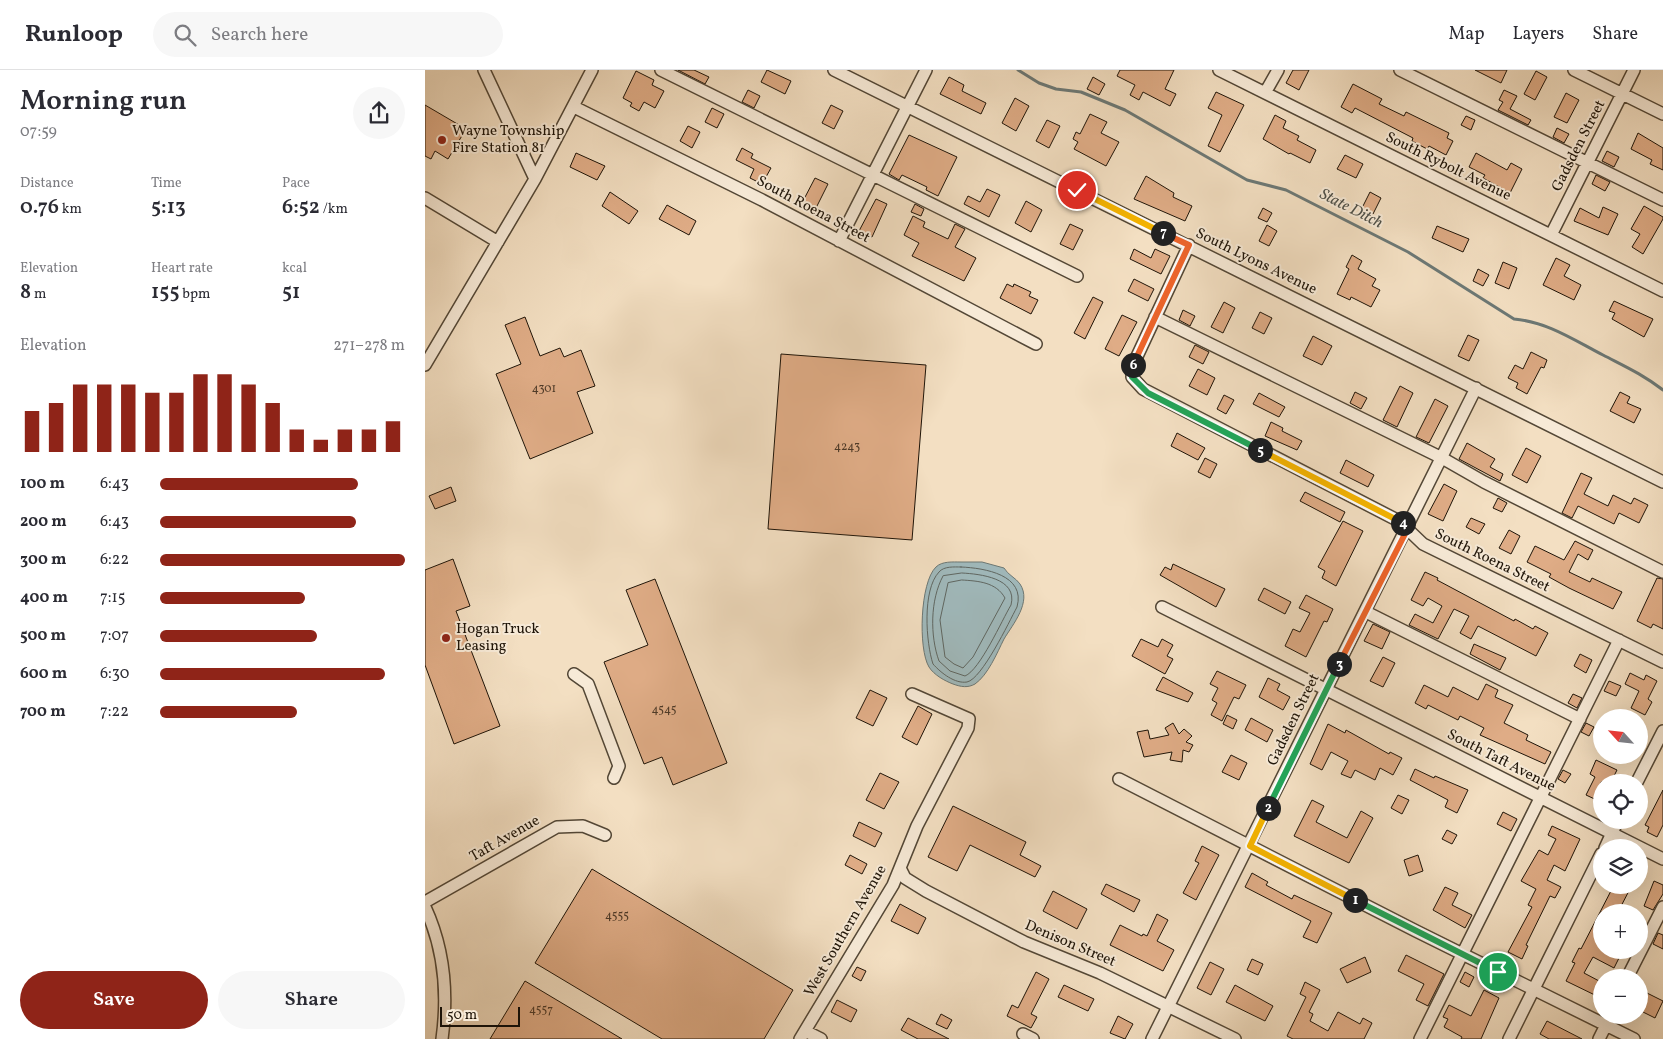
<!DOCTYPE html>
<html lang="en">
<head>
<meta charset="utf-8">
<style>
	body { margin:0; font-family:Vollkorn,serif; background:#f7f7f7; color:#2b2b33; height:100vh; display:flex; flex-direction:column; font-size:19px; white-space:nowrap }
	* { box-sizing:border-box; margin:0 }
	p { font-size:16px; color:#7c7c81 }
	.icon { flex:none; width:28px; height:28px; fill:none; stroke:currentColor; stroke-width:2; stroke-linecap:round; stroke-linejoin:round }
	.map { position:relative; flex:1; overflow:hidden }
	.drawer { display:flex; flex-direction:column; background:#fff; width:425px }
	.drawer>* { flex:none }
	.needle { width:32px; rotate:297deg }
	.buttons { position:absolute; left:1168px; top:639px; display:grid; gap:10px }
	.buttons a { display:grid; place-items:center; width:55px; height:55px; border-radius:50%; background:#fff; box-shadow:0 5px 20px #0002; font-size:25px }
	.scale { position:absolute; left:15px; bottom:12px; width:80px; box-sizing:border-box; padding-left:5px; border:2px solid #1e1408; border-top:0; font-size:14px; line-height:18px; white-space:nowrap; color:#1e1408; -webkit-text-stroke:4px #f7ead7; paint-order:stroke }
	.pin { position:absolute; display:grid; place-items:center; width:42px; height:42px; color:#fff; margin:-21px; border:2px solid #fff; border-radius:50%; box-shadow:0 1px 5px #0007 }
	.km { position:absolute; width:25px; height:25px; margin:-12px; border-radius:50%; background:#222; color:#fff; font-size:14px; line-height:25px; text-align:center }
	.round { display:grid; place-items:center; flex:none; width:52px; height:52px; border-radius:26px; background:#f7f7f7 }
	.head { display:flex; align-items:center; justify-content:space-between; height:85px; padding:0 20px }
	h1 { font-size:28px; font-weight:600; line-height:38px }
	.figures { display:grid; grid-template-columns:repeat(3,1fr); gap:8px; height:85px; padding:5px 20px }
	.figures div { display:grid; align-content:center }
	.figures b { font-size:21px; font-weight:600 }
	.figures small { font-size:14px; font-weight:400 }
	.figures p { font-size:14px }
	.chart { height:140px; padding:10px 20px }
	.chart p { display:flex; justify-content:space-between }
	.chart svg { width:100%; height:90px; margin-top:5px; stroke:#8f2418; stroke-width:6 }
	.cta { display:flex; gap:10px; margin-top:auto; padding:10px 20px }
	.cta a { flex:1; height:58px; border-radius:30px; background:#8f2418; color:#fff; font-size:20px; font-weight:600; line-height:58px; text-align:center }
	.cta a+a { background:#f7f7f7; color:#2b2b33 }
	ul { padding:0 20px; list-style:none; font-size:16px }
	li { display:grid; grid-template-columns:80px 60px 1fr; align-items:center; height:38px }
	li i { height:12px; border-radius:6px; background:#8f2418 }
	header { display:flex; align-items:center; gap:30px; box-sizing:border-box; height:70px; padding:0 25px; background:#fff; border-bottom:1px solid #e1e1e2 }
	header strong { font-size:24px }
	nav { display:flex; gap:28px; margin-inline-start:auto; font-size:18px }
	.search { width:350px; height:45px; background:#f7f7f7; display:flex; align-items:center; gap:12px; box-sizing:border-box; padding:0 18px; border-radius:28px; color:#7c7c81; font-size:19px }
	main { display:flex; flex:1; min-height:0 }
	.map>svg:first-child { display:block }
	.water { fill:#a0babd; stroke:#6c7875 }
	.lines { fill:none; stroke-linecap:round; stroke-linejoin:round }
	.shore { stroke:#5f6762; stroke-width:1 }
	.stream { stroke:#6c7875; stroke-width:3 }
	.building { fill:#dfac86; stroke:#1e1408 }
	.minor-casing { stroke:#534736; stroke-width:14 }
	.minor { stroke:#f7ead7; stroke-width:11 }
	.split-1-casing { stroke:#fff; stroke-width:10 }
	.split-2-casing { stroke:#fff; stroke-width:10 }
	.split-3-casing { stroke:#fff; stroke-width:10 }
	.split-4-casing { stroke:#fff; stroke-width:10 }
	.split-5-casing { stroke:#fff; stroke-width:10 }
	.split-6-casing { stroke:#fff; stroke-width:10 }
	.split-7-casing { stroke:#fff; stroke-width:10 }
	.split-8-casing { stroke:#fff; stroke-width:10 }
	.split-1 { stroke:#22a559; stroke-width:6 }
	.split-2 { stroke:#f5b400; stroke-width:6 }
	.split-3 { stroke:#22a559; stroke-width:6 }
	.split-4 { stroke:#f0652b; stroke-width:6 }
	.split-5 { stroke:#f5b400; stroke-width:6 }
	.split-6 { stroke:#22a559; stroke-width:6 }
	.split-7 { stroke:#f0652b; stroke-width:6 }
	.split-8 { stroke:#f5b400; stroke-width:6 }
	.poi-dot { fill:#8f2418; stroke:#f7ead7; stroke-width:2 }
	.labels { text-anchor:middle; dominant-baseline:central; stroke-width:4; stroke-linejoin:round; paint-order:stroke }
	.number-label { font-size:12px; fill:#4e3a28 }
	.poi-label { font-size:15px; fill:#1e1408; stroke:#f7ead7; text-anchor:start }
	.street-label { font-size:15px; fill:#1e1408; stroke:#f7ead7 }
	.water-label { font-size:16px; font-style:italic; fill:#4c4e47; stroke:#f7ead7 }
</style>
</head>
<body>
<header>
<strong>Runloop</strong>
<div class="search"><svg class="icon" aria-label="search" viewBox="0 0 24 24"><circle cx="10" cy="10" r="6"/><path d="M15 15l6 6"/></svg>Search here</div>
<nav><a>Map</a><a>Layers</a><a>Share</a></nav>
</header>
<main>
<section class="drawer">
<div class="head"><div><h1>Morning run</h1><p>07:59</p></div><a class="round"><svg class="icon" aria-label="share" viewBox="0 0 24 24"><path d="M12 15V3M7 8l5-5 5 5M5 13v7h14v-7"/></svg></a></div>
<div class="figures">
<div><p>Distance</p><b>0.76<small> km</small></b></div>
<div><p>Time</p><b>5:13</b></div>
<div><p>Pace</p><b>6:52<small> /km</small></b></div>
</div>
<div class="figures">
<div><p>Elevation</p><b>8<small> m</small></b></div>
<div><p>Heart rate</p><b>155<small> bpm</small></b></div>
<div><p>kcal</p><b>51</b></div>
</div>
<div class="chart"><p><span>Elevation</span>271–278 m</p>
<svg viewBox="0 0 160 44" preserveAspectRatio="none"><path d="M5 44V24M15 44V20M25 44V11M35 44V11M45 44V11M55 44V15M65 44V15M75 44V6M85 44V6M95 44V11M105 44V20M115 44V33M125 44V38M135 44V33M145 44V33M155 44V29"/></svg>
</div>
<ul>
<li><b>100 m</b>6:43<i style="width:81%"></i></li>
<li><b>200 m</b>6:43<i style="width:80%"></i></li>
<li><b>300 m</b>6:22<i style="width:100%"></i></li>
<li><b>400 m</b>7:15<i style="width:59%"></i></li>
<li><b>500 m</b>7:07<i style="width:64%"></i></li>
<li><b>600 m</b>6:30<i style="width:92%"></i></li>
<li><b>700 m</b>7:22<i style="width:56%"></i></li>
</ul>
<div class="cta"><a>Save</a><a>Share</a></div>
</section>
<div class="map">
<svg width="1238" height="969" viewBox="0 0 1238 969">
	<rect width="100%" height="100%" fill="#f3dfc2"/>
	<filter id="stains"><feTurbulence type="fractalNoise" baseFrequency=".004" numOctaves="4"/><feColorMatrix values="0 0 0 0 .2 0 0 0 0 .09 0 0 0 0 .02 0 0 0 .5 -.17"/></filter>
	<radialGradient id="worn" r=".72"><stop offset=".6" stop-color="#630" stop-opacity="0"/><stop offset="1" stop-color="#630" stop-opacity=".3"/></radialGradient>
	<path class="water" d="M536 492H557L579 498C583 505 591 508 595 514 607 532 588 554 579 569 572 583 563 605 550 614 543 618 536 617 528 614 520 611 509 605 504 597 493 579 495 512 511 497 517 491 528 492 536 492Z"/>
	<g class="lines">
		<path class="shore" d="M536 497C560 498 601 505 592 537 584 552 557 609 542 612 530 614 516 603 508 594 501 573 497 520 514 502 519 496 529 497 536 497Z
			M537 503C555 504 593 508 586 535 577 550 555 600 540 606L525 601 514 591C505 566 505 530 518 506Z
			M537 510C553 511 571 512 580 528L548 587 538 598 529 594 520 587 515 550 523 513Z"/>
		<path class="stream" d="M593 0 614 13 631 19 656 22 700 40 822 110 861 120 983 182 1089 249C1123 252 1149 270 1178 285 1201 297 1217 304 1238 320"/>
	</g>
	<path class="building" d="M253 0H269L284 7 280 14Z
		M342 0 366 11 360 24 336 12Z
		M695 0H749L740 19 751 24 745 36 718 22 714 30 705 25 710 15 692 6Z
		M868 0H884L874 20 861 13Z
		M1050 0H1082L1076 13Z
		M211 1 229 10 227 15 239 21 230 38 219 32 214 41 205 36 207 33 198 28Z
		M1111 1 1122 7 1110 30 1099 24Z
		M524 7 539 15 537 21 561 33 556 44 515 24Z
		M668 7 680 14 674 25 662 19Z
		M928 14 957 29 954 34 979 46 981 42 1024 63 1022 68 1028 71 1021 85 1004 76 1002 79 987 71 988 68 930 38 927 43 916 37Z
		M323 20 335 26 329 38 317 32Z
		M1079 20 1092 26 1085 39 1106 50 1103 55 1073 40 1078 32 1074 30Z
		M791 22 819 35 795 82 783 76 797 45 783 38Z
		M1141 23 1154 30 1142 53 1129 47Z
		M590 28 604 36 591 61 577 53Z
		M0 35 41 59 23 89 10 81 6 89 0 86Z
		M406 35 418 41 409 59 397 53Z
		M287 38 299 44 292 58 280 52Z
		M665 44 682 52 676 63 694 72 681 96 649 79 653 72 648 69 651 62 655 64Z
		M850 45 861 51 858 58 874 66 872 70 891 80 885 93 865 83 864 84 838 69Z
		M1041 46 1050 50 1046 60 1036 55Z
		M622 50 635 56 624 78 611 71Z
		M263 56 275 62 267 78 255 71Z
		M1132 58 1144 64 1139 73 1128 67Z
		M1213 63 1238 78V100L1225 94 1227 90 1206 79Z
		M484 65 532 87 513 126 501 120 502 117 477 105 474 110 464 104Z
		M317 78 328 84 326 88 346 98 337 114 325 108 329 99 311 90Z
		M1182 81 1194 87 1189 97 1177 91Z
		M151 83 180 96 172 110 145 97Z
		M1051 83 1082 100 1086 93 1097 99 1085 123 1058 108 1060 105 1044 97Z
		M920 85 938 94 931 108 912 99Z
		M1171 105 1185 112 1180 121 1167 114Z
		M721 106 749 123 748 127 767 136 760 151 709 129Z
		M390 108 403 114 391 138 378 131Z
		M562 119 575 125 564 147 539 134 543 126 555 132Z
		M185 122 213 141 204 154 177 136Z
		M945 122 956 128 948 144 937 138Z
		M451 129 462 134 447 167 434 161Z
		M601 131 617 140 606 162 590 153Z
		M490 134 499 139 496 146 486 142Z
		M242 135 271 151 264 165 234 149Z
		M1219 136 1238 147V149L1218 184 1207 177 1215 164 1206 159Z
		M1178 137 1193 144 1183 165 1149 151 1155 138 1174 148Z
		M838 138 847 143 842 152 833 148Z
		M488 146 500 152 498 157 523 169 530 154 540 159 530 177 551 188 539 211 487 186 494 173 479 165Z
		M645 154 658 160 648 180 635 174Z
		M842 155 852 161 844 176 834 171Z
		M1012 156 1044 169 1038 182 1007 168Z
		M709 179 726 188 730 179 745 186 736 204 705 189Z
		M927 185 937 191 933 199 951 209 947 216 955 220 946 237 926 227 925 230 912 224 924 199 921 197Z
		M1131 188 1145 195 1139 206 1156 215 1149 230 1118 215Z
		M1078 192 1092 198 1084 219 1070 213Z
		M1053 199 1064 205 1058 216 1048 211Z
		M709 209 729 219 723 231 703 221Z
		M582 214 588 217 589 214 606 222 604 226 613 230 606 244 575 228Z
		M668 227 678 232 660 269 649 263Z
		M1189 231 1228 249 1219 267 1187 249 1190 243 1184 241Z
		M799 232 810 238 798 263 786 257Z
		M758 240 770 246 765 256 754 250Z
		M835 242 847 248 839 264 827 258Z
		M697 245 712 252 694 286 680 279Z
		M100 247 115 286 135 278 139 287 156 280 170 316 152 322 168 363 105 389 71 304 96 294 80 255Z
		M1043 265 1054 270 1044 291 1033 286Z
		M888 266 907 276 897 295 878 286Z
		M770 275 784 282 778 294 764 287Z
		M1106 282 1122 290 1119 298 1116 297 1102 324 1091 318 1093 313 1083 308 1090 295 1098 299Z
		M356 284 501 295 487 470 343 459Z
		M773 299 790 308 782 325 764 316Z
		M975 316 988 323 972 357 958 350Z
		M930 322 942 328 936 339 925 333Z
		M1195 322 1205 327 1202 333 1216 339 1209 353 1185 341Z
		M834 323 860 337 854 347 828 334Z
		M799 325 809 330 801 344 792 339Z
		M1010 329 1023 336 1004 373 991 367Z
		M846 352 858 358 857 361 877 371 872 380 840 366Z
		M752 363 780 378 773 390 746 376Z
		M1042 373 1070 389 1065 397 1078 404 1075 411 1034 389Z
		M1101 378 1116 386 1102 413 1087 405Z
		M780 388 792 394 785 408 773 402Z
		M921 390 949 405 943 417 915 403Z
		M1156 403 1167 408 1159 424 1183 436 1188 425 1206 434 1209 428 1223 435 1214 453 1194 443 1189 454 1153 436 1147 448 1137 443Z
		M1019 414 1032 421 1018 451 1003 444Z
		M26 417 31 431 10 439 4 426Z
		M880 422 920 442 915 452 875 431Z
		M1073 428 1082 433 1077 442 1068 438Z
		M1046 448 1060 454 1054 464 1041 457Z
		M918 451 938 461 911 516 897 508 900 501 893 497Z
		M1084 460 1095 466 1086 484 1074 478Z
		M1150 471 1168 480 1163 490 1153 484 1144 502 1165 512 1167 508 1197 522 1188 539 1144 518 1124 507 1126 504 1102 492 1110 476 1139 490Z
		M28 489 45 536 31 541 75 656 29 674 0 595V500Z
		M748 494 800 519 791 537 735 505 740 497 746 500Z
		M1000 502 1013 508 1012 510 1089 551 1090 549 1108 559 1110 556 1123 563 1111 586 1053 556 1046 569 1035 563 1044 546 1029 539 1013 569 984 555 990 544 1008 553 1017 536 1003 528 998 536 986 530Z
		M1232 508 1238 509V559L1228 554 1226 558 1212 551Z
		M230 509 302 693 248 715 237 687 219 694 179 592 223 575 201 520Z
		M839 518 866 532 860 544 833 530Z
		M881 525 908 539 902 552 899 551 881 587 860 576 868 559 875 562 885 543 874 538Z
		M948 554 965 562 957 579 939 571Z
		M716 569 733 577 737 569 748 575 742 586 748 589 740 604 707 586Z
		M1049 574 1081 588 1075 600 1045 584Z
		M1155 584 1167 590 1161 603 1149 596Z
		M958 587 970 593 958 617 945 611Z
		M792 601 821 615 814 629 809 627 797 651 786 645 792 633 787 630 793 618 785 614Z
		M1205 603 1219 610 1221 605 1232 611 1223 629 1227 632 1220 645 1206 638 1214 621 1200 614Z
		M738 607 768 623 763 632 731 620Z
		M843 608 855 614 852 620 865 627 858 640 834 627Z
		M1184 611 1196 616 1191 626 1179 621Z
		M1061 614 1073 620 1070 627 1088 635 1079 653 1103 665 1101 670 1126 682 1120 694 1055 665 1059 658 1035 646 1033 650 1003 635 1001 639 990 633 999 615 1023 627 1028 617 1053 630Z
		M445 620 462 628 448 656 431 648Z
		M1148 624 1157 628 1152 638 1143 633Z
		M493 636 507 644 492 675 477 667Z
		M802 645 812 650 808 659 798 654Z
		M826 648 848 660 842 672 820 660Z
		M748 653 754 664 759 659 767 666 761 672 768 675 764 682 758 680 757 692 745 690 747 682 719 687 712 662 723 660 725 669 744 665 740 658Z
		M1161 653 1169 657 1164 666 1156 662Z
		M903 654 920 663 921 660 964 684 965 682 977 688 968 705 955 698 950 710 930 700 926 708 916 704 923 691 906 682 897 700 885 694Z
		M806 685 822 693 814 710 797 702Z
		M1171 690 1192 700 1186 712H1176V732L1161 725 1170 707 1165 704Z
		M990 699 1009 708 1010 706 1043 720 1032 743 1020 737 1023 730 985 710Z
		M1138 700 1146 704 1140 713 1133 709Z
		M455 703 474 712 459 739 441 730Z
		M1238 720V755L1232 767 1222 762 1224 757 1220 755Z
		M973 725 984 730 977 744 966 738Z
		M887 730 899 736 891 752 922 768 936 741 948 748 924 793 869 766Z
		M528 736 601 772 595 785 616 796 610 807 545 775 532 801 503 787Z
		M1078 742 1092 749 1086 761 1072 754Z
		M434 752 457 763 450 777 428 766Z
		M1127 756 1155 769 1140 801 1129 795 1122 810 1136 817 1130 828 1125 826 1101 875 1103 876 1097 889 1083 882 1107 837 1103 835 1111 819 1096 811 1114 780 1123 785 1131 769 1123 765Z
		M1022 760 1032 765 1027 774 1017 769Z
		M777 776 794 785 771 830 758 823 774 793 770 791Z
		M425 785 442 794 437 804 420 795Z
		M993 785 998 801 984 806 979 790Z
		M167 799 368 920 339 969H237L110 893Z
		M827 803 843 812 841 815 867 829 869 825 907 843 892 873 878 867 886 851 820 817Z
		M1229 811 1238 815V824L1228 840 1219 836Z
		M681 814 715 830 709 842 676 824Z
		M1189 815H1207L1193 842H1176V880H1198L1189 898 1168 887 1159 903 1176 912V928L1141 911 1150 893 1147 892 1154 878 1156 879Z
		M1020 817 1033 823 1027 835 1047 845 1040 858 1008 840Z
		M628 821 662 839 652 859 618 841Z
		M475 834 501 848 493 864 466 851Z
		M732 844 743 850 732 871 749 880 738 901 685 875 695 855 717 866 718 864 722 866Z
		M1233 863 1238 865V879L1228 874Z
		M981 885 1019 904 1003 936 991 930 999 914 973 901Z
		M940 887 946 902 922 913 915 899Z
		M827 889 838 894 833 905 822 900Z
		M785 892 799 899 786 925 772 918Z
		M432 897 441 901 436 911 427 906Z
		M611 902 624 909 606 944 612 947 606 958 582 946 587 935 593 938Z
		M1040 902 1049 907 1044 917 1035 912Z
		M100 911 197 969H65Z
		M880 912 895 920 884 942 888 944 885 951 903 961 913 942 935 954 938 948 947 953 939 969H868L862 966 881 927 875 924Z
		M639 915 669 929 663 941 633 927Z
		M810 915 848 936 840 951 801 932Z
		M1214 919 1238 931 1230 948 1214 940Z
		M1059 920 1074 928 1056 969H1036L1037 967 1019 957 1023 949 1018 947 1024 935 1046 946Z
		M412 930 432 940 426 952 406 942Z
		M516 944 527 950 522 959 511 954Z
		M693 946 708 954 700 969 685 963Z
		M483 948 524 969H493L476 960Z
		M1122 951 1157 969H1124L1115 964Z"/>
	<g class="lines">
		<defs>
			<path id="minor" d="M59 0 110 109
				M236 0 652 206
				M409 0 1238 412
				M794 0 1238 221
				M975 0 1238 130
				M1149 0 1238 44
				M840 23 853 0
				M149 37 337 130 611 274
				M0 128 73 172
				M1126 165 1209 0
				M414 171 501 0
				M764 175 708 295 707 307 718 319 974 451 998 474 1238 592
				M730 247 1017 388 1059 412 1238 502
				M0 295 110 109 167 0
				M737 537 1238 789
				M941 542 1155 649
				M149 604 163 614 194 696 189 708
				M694 709 991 861 1209 969
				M1212 712 1238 661
				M1180 778 1193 750
				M475 798 480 808 501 821 599 872 675 903 810 969
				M0 832 132 757 158 756 180 765
				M0 837C19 878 23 925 17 969
				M1202 908 1238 837
				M380 961 396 969
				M598 964 608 969
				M375 969 468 815 492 756 543 658 544 649 487 624
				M727 969 1051 318
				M995 969 1194 570
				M1084 969 1176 784
				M1174 969 1181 955"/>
		</defs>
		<use href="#minor" class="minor-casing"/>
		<use href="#minor" class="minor"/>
	</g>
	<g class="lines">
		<defs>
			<path id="split-1" d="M930 830 1073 902"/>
			<path id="split-2" d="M843 738 825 776 930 830"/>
			<path id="split-3" d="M843 738 914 594"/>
			<path id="split-4" d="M914 594 983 458 978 453"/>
			<path id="split-5" d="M835 380 978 453"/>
			<path id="split-6" d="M708 295 707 307 723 323 835 380"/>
			<path id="split-7" d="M708 295 764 175 738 163"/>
			<path id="split-8" d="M652 120 738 163"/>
		</defs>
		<use href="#split-1" class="split-1-casing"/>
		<use href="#split-2" class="split-2-casing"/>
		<use href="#split-3" class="split-3-casing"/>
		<use href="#split-4" class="split-4-casing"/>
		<use href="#split-5" class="split-5-casing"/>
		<use href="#split-6" class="split-6-casing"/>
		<use href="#split-7" class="split-7-casing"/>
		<use href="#split-8" class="split-8-casing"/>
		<use href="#split-1" class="split-1"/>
		<use href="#split-2" class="split-2"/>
		<use href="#split-3" class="split-3"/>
		<use href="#split-4" class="split-4"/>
		<use href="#split-5" class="split-5"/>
		<use href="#split-6" class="split-6"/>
		<use href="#split-7" class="split-7"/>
		<use href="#split-8" class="split-8"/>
	</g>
	<g class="poi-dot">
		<circle cx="17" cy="70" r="5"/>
		<circle cx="21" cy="568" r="5"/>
	</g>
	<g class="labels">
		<g class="number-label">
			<text x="119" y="319">4301</text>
			<text x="422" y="377">4243</text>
			<text x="239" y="640">4545</text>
			<text x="192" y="846">4555</text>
			<text x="116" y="940">4557</text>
		</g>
		<g class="poi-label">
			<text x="27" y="61">Wayne Township<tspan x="27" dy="17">Fire Station 81</tspan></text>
			<text x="31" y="559">Hogan Truck<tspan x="31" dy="17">Leasing</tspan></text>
		</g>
		<g class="street-label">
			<text transform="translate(1154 76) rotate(-63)">Gadsden Street</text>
			<text transform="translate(1023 97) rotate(26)">South Rybolt Avenue</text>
			<text transform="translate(388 140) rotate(28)">South Roena Street</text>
			<text transform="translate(831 192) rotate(26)">South Lyons Avenue</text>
			<text transform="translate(1067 491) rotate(26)">South Roena Street</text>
			<text transform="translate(869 650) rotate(-64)">Gadsden Street</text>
			<text transform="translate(1076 691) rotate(27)">South Taft Avenue</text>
			<text transform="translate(80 769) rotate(-30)">Taft Avenue</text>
			<text transform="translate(421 861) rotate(-60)">West Southern Avenue</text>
			<text transform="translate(645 874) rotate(23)">Denison Street</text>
		</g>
		<g class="water-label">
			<text transform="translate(926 139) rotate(27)">State Ditch</text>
		</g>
	</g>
	<rect width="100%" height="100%" filter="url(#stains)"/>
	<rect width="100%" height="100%" fill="url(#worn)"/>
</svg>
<div class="buttons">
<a><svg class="needle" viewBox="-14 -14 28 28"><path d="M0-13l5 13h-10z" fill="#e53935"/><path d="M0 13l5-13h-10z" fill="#7c7c81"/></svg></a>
<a><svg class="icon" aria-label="locate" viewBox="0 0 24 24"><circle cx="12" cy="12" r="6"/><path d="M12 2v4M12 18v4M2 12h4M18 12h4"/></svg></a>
<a><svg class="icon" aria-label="layers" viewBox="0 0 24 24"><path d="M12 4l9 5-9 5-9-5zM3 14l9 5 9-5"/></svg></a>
<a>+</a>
<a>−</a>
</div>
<div class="scale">50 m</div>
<div class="pin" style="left:1073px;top:902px;background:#1e9e55"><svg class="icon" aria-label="arrive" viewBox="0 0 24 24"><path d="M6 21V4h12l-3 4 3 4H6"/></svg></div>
<div class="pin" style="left:652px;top:120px;background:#d93025"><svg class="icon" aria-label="check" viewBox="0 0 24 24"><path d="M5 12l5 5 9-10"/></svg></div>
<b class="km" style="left:930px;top:830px">1</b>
<b class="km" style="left:843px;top:738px">2</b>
<b class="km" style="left:914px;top:594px">3</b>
<b class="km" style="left:978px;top:453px">4</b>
<b class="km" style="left:835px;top:380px">5</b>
<b class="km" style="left:708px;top:295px">6</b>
<b class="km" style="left:738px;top:163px">7</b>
</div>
</main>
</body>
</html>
